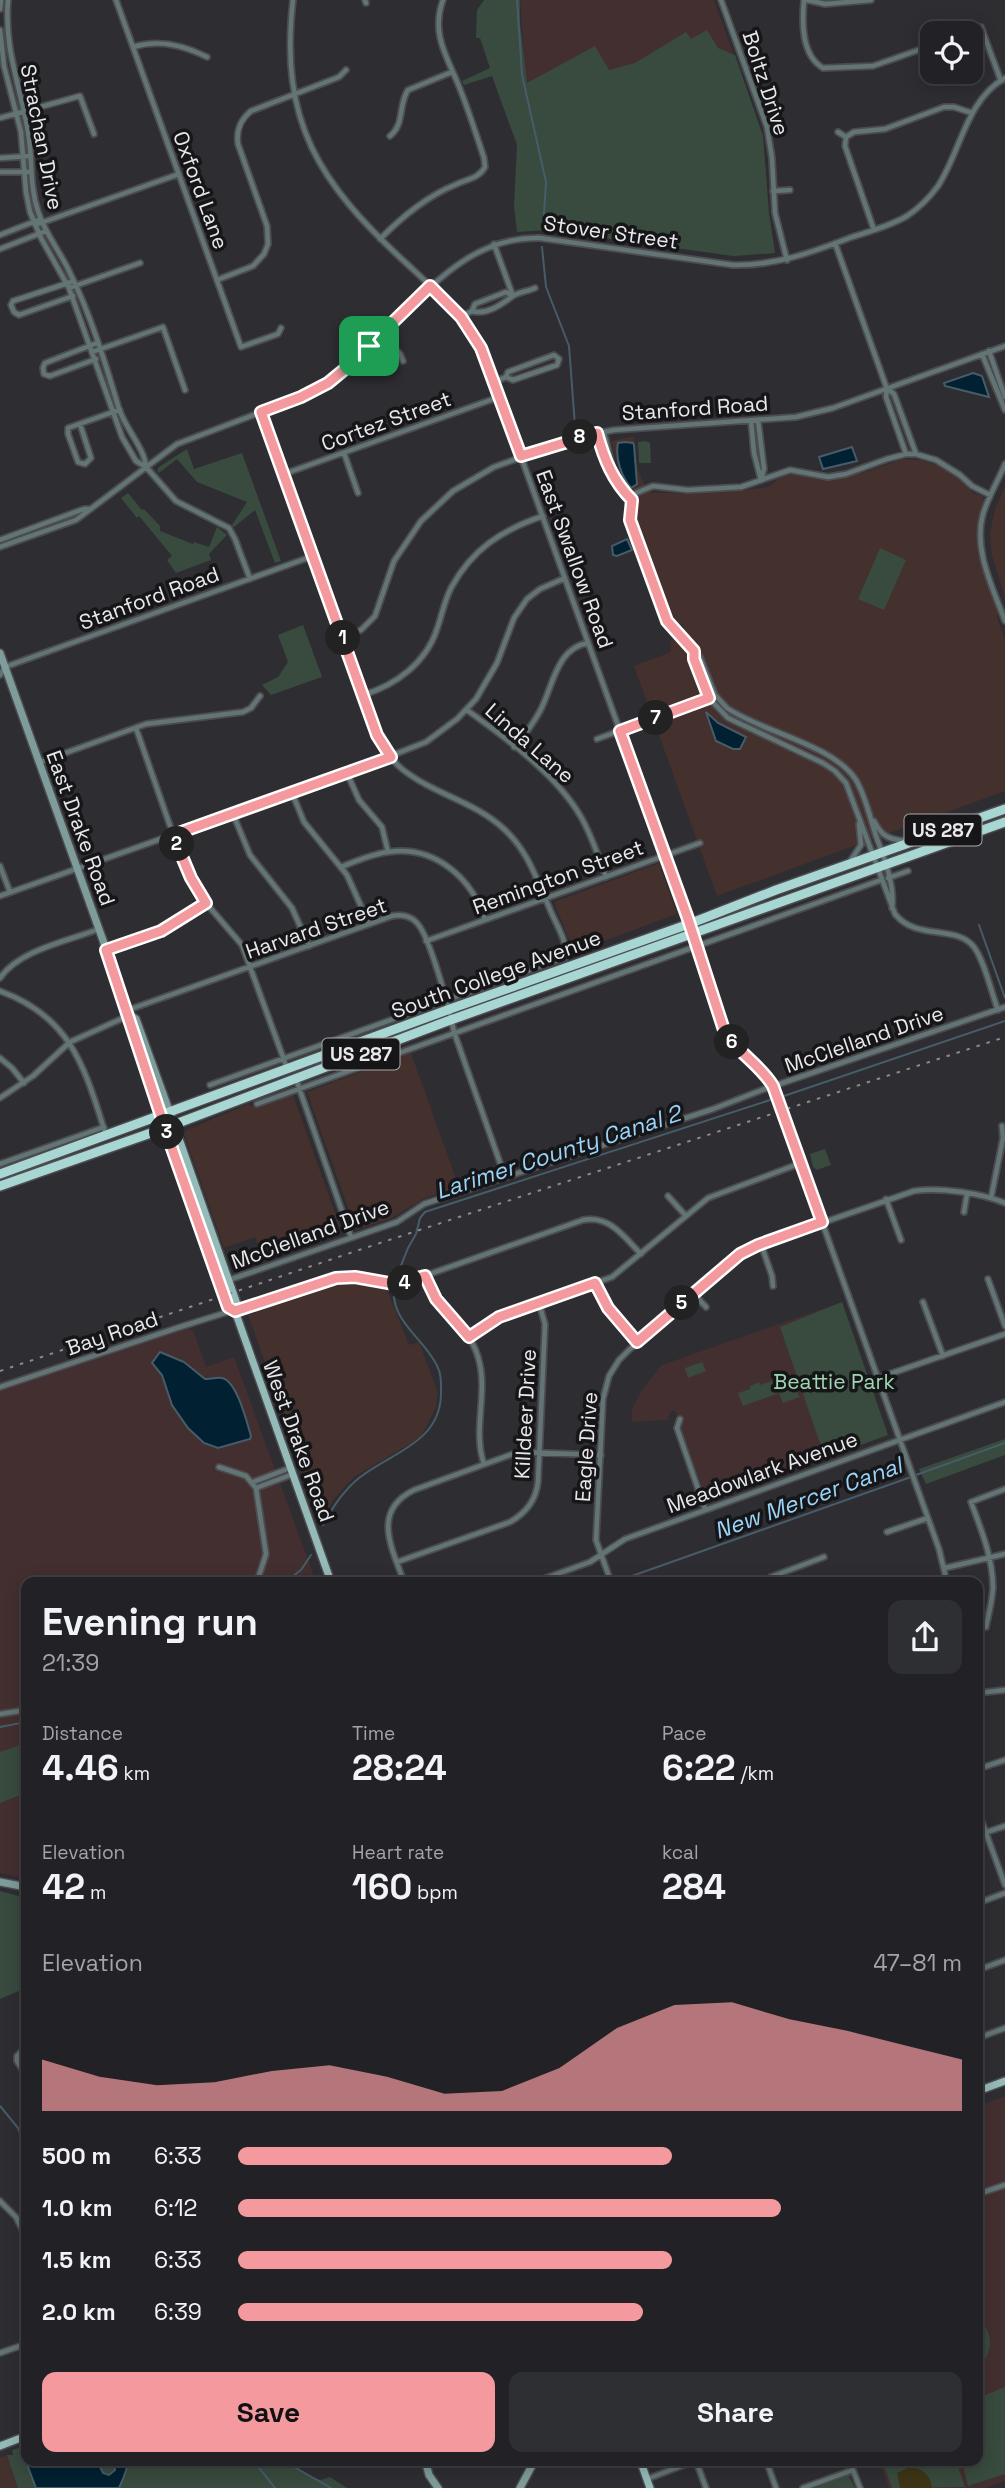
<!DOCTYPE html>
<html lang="en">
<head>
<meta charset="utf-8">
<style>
	body { margin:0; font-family:"Space Grotesk",sans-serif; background:#2e2f32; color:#f1f3f6; height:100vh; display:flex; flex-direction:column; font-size:26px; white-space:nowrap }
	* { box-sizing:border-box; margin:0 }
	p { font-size:23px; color:#a2a4a7 }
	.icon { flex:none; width:38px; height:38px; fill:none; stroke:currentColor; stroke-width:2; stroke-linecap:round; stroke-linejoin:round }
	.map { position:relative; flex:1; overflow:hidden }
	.panel { position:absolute; left:21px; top:1577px; width:962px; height:889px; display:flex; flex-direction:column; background:#222226; border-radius:14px; box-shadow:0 4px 18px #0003,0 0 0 2px #3f3f43 }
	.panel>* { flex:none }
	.tools { position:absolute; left:920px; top:21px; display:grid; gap:14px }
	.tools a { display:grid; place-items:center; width:63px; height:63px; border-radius:14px; background:#222226; box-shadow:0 4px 18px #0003,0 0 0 2px #3f3f43; font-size:35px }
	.pin { position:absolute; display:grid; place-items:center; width:60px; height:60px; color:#fff; margin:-30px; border-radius:14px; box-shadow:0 4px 10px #0006 }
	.km { position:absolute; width:35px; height:35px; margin:-18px; border-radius:50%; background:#222; color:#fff; font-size:19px; line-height:35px; text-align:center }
	.round { display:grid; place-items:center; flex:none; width:74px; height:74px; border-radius:14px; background:#2e2f32 }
	.head { display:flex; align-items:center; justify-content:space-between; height:119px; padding:0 21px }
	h1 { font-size:38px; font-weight:700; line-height:52px }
	.stats { display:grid; grid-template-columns:repeat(3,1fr); gap:10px; height:119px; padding:7px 21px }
	.stats div { display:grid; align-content:center }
	.stats b { font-size:35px; font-weight:700 }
	.stats small { font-size:19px; font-weight:400 }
	.stats p { font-size:19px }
	.chart { height:196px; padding:14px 21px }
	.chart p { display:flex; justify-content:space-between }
	.chart svg { width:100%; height:126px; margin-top:7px; fill:#f49a9f; opacity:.7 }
	.action { display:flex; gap:14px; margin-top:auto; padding:14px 21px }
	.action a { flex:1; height:80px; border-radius:14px; background:#f49a9f; color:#111; font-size:28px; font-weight:700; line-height:80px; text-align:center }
	.action a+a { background:#2e2f32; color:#f1f3f6 }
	ul { padding:0 21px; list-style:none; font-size:23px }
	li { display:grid; grid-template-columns:112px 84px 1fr; align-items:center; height:52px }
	li i { height:18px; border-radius:9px; background:#f49a9f }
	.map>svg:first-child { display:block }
	.commercial { fill:#44302d }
	.education { fill:#442f30 }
	.green { fill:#384b3e }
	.sand { fill:#3d3515 }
	.water { fill:#012031; stroke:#475c69; stroke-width:2 }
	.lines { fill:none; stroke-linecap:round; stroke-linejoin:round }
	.stream { stroke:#475c69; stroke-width:2 }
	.street-casing { stroke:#4c4b50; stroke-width:8 }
	.secondary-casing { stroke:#4c4b50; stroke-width:10 }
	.primary-casing { stroke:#4c4b50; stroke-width:10 }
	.highway-casing { stroke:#4c4b50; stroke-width:12 }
	.street { stroke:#627473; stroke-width:4.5 }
	.secondary { stroke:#7e9c9a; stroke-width:7 }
	.primary { stroke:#94bbb8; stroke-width:7 }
	.highway { stroke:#a8d6d3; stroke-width:9 }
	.rail { stroke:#8a898d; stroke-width:2; stroke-dasharray:3.5 7; stroke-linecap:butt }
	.route-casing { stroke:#fff; stroke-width:14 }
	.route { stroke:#f49a9f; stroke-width:9 }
	.labels { text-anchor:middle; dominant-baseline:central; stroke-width:7; stroke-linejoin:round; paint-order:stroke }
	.shield { fill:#161618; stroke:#aaa9ac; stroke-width:2 }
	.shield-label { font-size:19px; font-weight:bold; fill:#e9e8ec }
	.street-label { font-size:21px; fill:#e9e8ec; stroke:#161618 }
	.park-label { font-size:21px; fill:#9ed7b1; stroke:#161618 }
	.water-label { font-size:23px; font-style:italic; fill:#9ad4f9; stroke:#161618 }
</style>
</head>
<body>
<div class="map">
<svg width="1005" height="2488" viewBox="0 0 1005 2488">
	<rect width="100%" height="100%" fill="#2e2d32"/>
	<path class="commercial" d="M634 436 637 467 647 492 691 494 745 490 768 487 785 474 794 473 824 481 863 473 902 459 921 460 939 466 955 475 973 493 982 496 984 499 977 533 978 556 998 611 997 617 1005 640V791L717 896 634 666 671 652 670 643 672 639 677 643 685 627 681 624 675 625 667 613 633 517 634 505 638 497 622 479 611 441Z
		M1005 486V597L992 556 990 533 995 509Z
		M659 863 677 914 574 952 554 902Z
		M411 1053 459 1187 425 1198 390 1219 358 1229 355 1228 307 1092Z
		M293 1095 340 1227 336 1237 294 1247 262 1258 255 1237 224 1248 184 1134 185 1131 248 1104 258 1108Z
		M351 1282 387 1290 409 1345 419 1342 438 1392 436 1408 422 1435 415 1441 354 1477 334 1499 321 1521 248 1315 320 1289Z
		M7 2455 18 2488H0V2458Z"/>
	<path class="education" d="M520 0H714L763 136 769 213 775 253 733 256 550 188 525 73Z
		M842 1302 888 1435 707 1500 680 1427V1419L674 1410 670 1413 668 1420 632 1422V1409L644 1387 662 1365Z
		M187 1329 193 1330 206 1367 234 1357 316 1582H26V1879L0 1873V1391Z
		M1005 2096V2481L985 2488H889L879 2461 978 2460V2106Z"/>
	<path class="green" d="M484 0H520V22L527 83 595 46 609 70 635 63 686 32 691 39 707 30 718 48 735 55 763 136 769 213 775 253 733 256 546 230 517 232 514 206 517 145 492 76 464 85 462 81 490 68 480 38H476L477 10Z
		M646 441 650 443 651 463H639L638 442Z
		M187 449 194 469 242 453 281 561 275 563 255 510 234 527 232 525 247 502 197 482 177 459 159 473 157 470 159 467Z
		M128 493 142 510 144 509 160 526V531L193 544 194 542 209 547 217 527 227 535 209 554 211 560 176 573 167 560 172 556 139 516 137 518 121 498Z
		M880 548 906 560 884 610 858 599Z
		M303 625 322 677 271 695 262 685 278 677 288 662 278 635Z
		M825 1149 831 1165 817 1170 813 1167 810 1154Z
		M842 1302 888 1435 825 1458 780 1327Z
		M702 1362 706 1371 688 1378 685 1368Z
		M789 1375C797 1381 794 1389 800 1397L783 1403 779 1393 743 1406 738 1393 750 1389V1386L759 1382 760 1385Z
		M1005 1439V1455L926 1484 919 1469Z
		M26 1743V1793L0 1803V1752Z
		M0 1891 26 1898V1988L0 1999Z
		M978 2318C994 2333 994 2353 978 2367V2358L984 2343 978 2327Z
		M1005 2387V2474L968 2486 962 2461 978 2460V2398Z
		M19 2448 21 2451 26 2448V2460L286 2461 315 2478 320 2480 330 2477 347 2488H18L7 2455H13L12 2450Z
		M882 2461H956L965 2487 892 2488Z
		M849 2476 855 2488H815L847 2476Z"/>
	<path class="sand" d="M910 2467C923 2468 931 2476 932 2488H900L897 2473Z"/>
	<path class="water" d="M973 373 982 376 989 397 945 386 944 383Z
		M625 442 633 443 634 445 637 484 631 488C621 476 615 458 618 443Z
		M852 447 857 461 823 469 819 457Z
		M627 539 632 550 617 556 613 555 612 546Z
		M706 712 718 723 746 737 740 749H733L716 741Z
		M160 1352 184 1362 205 1379C210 1379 217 1377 222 1378 237 1381 247 1423 251 1436L250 1439 218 1448 204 1443 188 1428 172 1405 162 1375 152 1363Z
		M28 2461H97L103 2473 109 2475 115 2470 114 2463 128 2461C127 2471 123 2479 119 2488H36L28 2467Z"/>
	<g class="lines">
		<path class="stream" d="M517 0 522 75 546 182 543 229
			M542 247 546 287 569 346 575 426
			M979 925 1005 998
			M784 1096 1005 1021
			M396 1278 408 1248 416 1234 420 1218 425 1212 770 1100
			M916 1475 1005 1443
			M323 1525C332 1508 344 1490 359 1478 392 1452 440 1443 441 1394 441 1385 442 1376 438 1368 427 1341 391 1322 394 1290
			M285 1582 301 1570 311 1555
			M622 1582 632 1576 911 1477
			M0 1727 26 1722
			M0 2106 18 2128 26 2147
			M253 2460 275 2488
			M282 2460 331 2488"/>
		<defs>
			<path id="street" d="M8 0C4 50 20 84 28 132 33 158 29 185 38 211 45 234 60 251 70 273 90 313 106 365 119 409 126 429 144 448 146 466
				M116 0 241 347 278 334 281 328
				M293 0C279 122 319 183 406 263 436 291 468 318 485 357L686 914 719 1018 727 1035 768 1079 777 1096 939 1549 947 1582
				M365 0 366 3
				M721 0 767 127 772 158 775 213 787 260
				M804 0C802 22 801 55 823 68L873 66 933 45
				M807 0 825 4 871 0
				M0 9 1 0
				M0 30 4 66 21 132 26 192 30 212 41 238 69 288 122 437 136 461 146 467 176 501 229 528 235 539 250 579
				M964 33 981 27 1001 81
				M133 47C159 39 183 45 207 57
				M0 118 80 96 94 134
				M838 132 846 137 845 146 874 230
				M390 136C405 124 398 105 408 90L452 72
				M846 137 854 132 885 129 944 107H954L972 113
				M0 158 31 156
				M0 172H31
				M773 191 790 190
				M35 225 179 174
				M0 235 41 219
				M380 239C403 216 427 196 457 184 468 179 479 178 485 167L484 158C476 134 468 108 458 84 446 55 431 33 443 0
				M835 243 887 389 886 397 906 454
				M494 244 513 296
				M0 249 46 231
				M217 280 253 266 264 254 268 244 267 226 238 144C236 130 240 120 251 111L339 77 346 70
				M69 288 140 263
				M73 296 19 315 14 312 11 305 13 301 74 281
				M472 311 475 304 506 292 512 296
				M461 317 472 311C487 316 503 303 513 296 519 292 529 291 535 288
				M381 334 400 354 403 361
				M989 351 1005 397
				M92 352 163 327 185 390
				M982 354 1005 410
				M96 359 50 376 44 374 43 368 45 363 97 343
				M494 382 506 377 513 380 557 365 559 359 554 355 508 372 506 377
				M888 389 894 394 916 454
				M758 420 764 469 761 480
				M751 421 754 453 761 480
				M80 424 91 458 85 464 78 462 68 434V428L113 412 120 410
				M604 432 612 467 611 471
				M597 433C605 459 613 481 632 500L630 520 667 621 671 629 700 657 715 695 727 708C762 732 834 745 856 780 866 797 870 818 876 836 884 857 895 885 892 908
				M344 453 358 493
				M1005 464C998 481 988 497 983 514 973 550 993 588 1005 621
				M284 474 499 397
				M632 500 636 493 653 486 688 490 741 487 790 470 828 477 846 474 887 459 906 454H916L936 460 960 475 972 486 990 495
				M0 540 84 509H89
				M0 547 76 520 177 444 301 397 328 383 345 369C367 348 389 326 411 305 449 269 484 237 540 238L733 265C775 266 813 252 852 237 871 231 890 226 907 216 919 208 930 197 938 186 961 151 966 100 1005 78
				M342 637 361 630 375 616 394 561 421 521 453 491 494 467 578 437 614 430 796 417 833 408 1005 346
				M693 651V659L709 698 728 718 823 763 835 771 846 783 895 914C916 941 956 924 974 947 985 962 991 992 998 1010
				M0 675 5 667 313 556
				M363 695C396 685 426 663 437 629 442 615 444 602 451 588 472 549 502 530 543 516
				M467 710C506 738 557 775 581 817 592 836 598 856 606 877
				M136 728 183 863 206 903 242 945 287 1068
				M597 739 711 697
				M514 747C524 736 533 724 540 711 553 687 556 648 588 643
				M40 762 146 724 243 712 251 708 260 696
				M347 773 359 800 382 827 388 852
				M292 793 304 822 347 875 369 924
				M233 814 250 855 292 908 309 946
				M874 821C882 837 889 839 905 841
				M851 860 861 845 859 824
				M0 866 10 892
				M341 867C356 861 372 854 388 852 435 845 472 878 485 920
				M888 878 908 871
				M0 896 347 773 426 742 457 719 476 699 497 663 514 618 527 599 540 589 565 578
				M426 941 700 843
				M107 950 161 931 206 903
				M0 978C19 950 68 941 99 929
				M0 991C72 1017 85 1069 106 1135
				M128 1010 392 916C401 914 411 916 417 923 430 936 450 1012 454 1032L505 1177
				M0 1058 12 1068 24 1083
				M296 1079 351 1237
				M210 1085 566 957C567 939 555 923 549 907 536 878 528 851 504 829 474 801 433 794 402 769 391 760 384 747 377 735L262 412
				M0 1098 33 1076 70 1042 130 1015
				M257 1104 881 880
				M0 1164 104 1127
				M668 1196 686 1216
				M991 1198 1003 1138 1002 1126
				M886 1199 901 1240
				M964 1212 967 1194
				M761 1244 772 1276 773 1286
				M425 1276C429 1286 433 1296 440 1305 453 1322 472 1334 478 1357 489 1392 472 1429 484 1464
				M988 1279 1005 1326
				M220 1283 397 1222 424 1204 713 1109 762 1090 1005 1007
				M595 1283 608 1308 637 1342
				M693 1293 706 1307
				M923 1302 943 1356
				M469 1337 500 1317 612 1277 708 1198 801 1163
				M878 1378 1005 1334
				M0 1387 180 1327 336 1278 355 1277 394 1284 407 1282 583 1220C610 1215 624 1237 641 1254
				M680 1419 677 1428 705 1509
				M219 1467 246 1476 256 1488 266 1554 257 1582
				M253 1482 290 1468
				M256 1488 293 1474
				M887 1532 928 1518
				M397 1562 510 1522C526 1513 536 1500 538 1482L545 1324 539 1303
				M945 1568 1005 1554
				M404 1582C392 1548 371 1511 414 1490L518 1452 601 1455
				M535 1582 590 1562 625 1539 1005 1402
				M611 1582 596 1540 603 1399 609 1376 619 1360 629 1350 740 1254 761 1244 914 1191C939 1187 981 1193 1005 1203
				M764 1582 771 1577 824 1557
				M986 1627C989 1614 992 1601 993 1588 993 1558 981 1529 971 1502L1005 1489
				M978 1693 1005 1690
				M0 1714 26 1710
				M978 1769 1005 1760
				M978 1811 1005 1885
				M978 1835 1005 1826
				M978 1903 1005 1893
				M978 1970 1005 1960
				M978 2038 1005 2028
				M26 2047 17 2056V2061L26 2075
				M978 2194 1005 2185
				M0 2201 16 2217 26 2237
				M0 2353 26 2344
				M766 2460 776 2488
				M696 2461 706 2488
				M647 2479 697 2460
				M803 2488 853 2470 860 2488"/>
			<path id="secondary" d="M0 653 128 1010 130 1023 162 1117
				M130 1015 136 1019 170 1113
				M0 1882 26 1887
				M425 2460 429 2475 438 2488
				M520 2488 535 2460"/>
			<path id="primary" d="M170 1113 237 1304 235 1311 331 1582
				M162 1117 228 1307 235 1311
				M978 2091 1005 2081
				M0 2446 26 2436
				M640 2460 650 2488"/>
			<path id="highway" d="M0 1174 450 1009 689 924 776 890 1005 809
				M0 1186 165 1128 445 1022 1005 822"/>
		</defs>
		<use href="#street" class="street-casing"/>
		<use href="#secondary" class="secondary-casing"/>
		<use href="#primary" class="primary-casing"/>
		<use href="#highway" class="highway-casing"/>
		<use href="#street" class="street"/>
		<use href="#secondary" class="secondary"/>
		<use href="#primary" class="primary"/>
		<use href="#highway" class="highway"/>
		<path class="rail" d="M0 1371 368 1247 1005 1037"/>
	</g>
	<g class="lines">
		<defs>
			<path id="route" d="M430 286 461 317 481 348 521 456 597 433C604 459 613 481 632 500L630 520 667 621 694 651V659L709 698 620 731 687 916 724 1030C736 1052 760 1064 773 1086L822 1222 758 1245 740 1254 637 1342 608 1308 595 1283 499 1317 469 1337 436 1299 425 1276 394 1284 355 1277 336 1278 235 1311 228 1307 168 1137 106 950 161 931 206 903 191 878 173 835 391 757 377 735 261 412 301 397 328 383 345 369Z"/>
		</defs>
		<use href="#route" class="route-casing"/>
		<use href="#route" class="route"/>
	</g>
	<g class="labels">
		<g class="shield">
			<rect x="904.5" y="814.5" width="77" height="31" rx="5"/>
			<rect x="322.5" y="1038.5" width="77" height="31" rx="5"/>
		</g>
		<g class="shield-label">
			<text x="943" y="830">US 287</text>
			<text x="361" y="1054">US 287</text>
		</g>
		<g class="street-label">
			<text transform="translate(766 83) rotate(72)">Boltz Drive</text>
			<text transform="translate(42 137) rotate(79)">Strachan Drive</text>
			<text transform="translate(201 190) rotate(70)">Oxford Lane</text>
			<text transform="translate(611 232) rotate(8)">Stover Street</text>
			<text transform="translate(695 408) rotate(-4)">Stanford Road</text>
			<text transform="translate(386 421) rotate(-20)">Cortez Street</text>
			<text transform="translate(575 559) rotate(70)">East Swallow Road</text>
			<text transform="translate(149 598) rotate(-20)">Stanford Road</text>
			<text transform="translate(530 743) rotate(41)">Linda Lane</text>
			<text transform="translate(81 828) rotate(70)">East Drake Road</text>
			<text transform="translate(558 877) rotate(-20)">Remington Street</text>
			<text transform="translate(316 928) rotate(-19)">Harvard Street</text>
			<text transform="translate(496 974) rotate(-20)">South College Avenue</text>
			<text transform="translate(864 1039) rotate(-19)">McClelland Drive</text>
			<text transform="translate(310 1234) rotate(-20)">McClelland Drive</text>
			<text transform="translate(112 1333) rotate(-19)">Bay Road</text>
			<text transform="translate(525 1414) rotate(-87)">Killdeer Drive</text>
			<text transform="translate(299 1441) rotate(70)">West Drake Road</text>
			<text transform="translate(586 1447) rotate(-86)">Eagle Drive</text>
			<text transform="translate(762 1472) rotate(-20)">Meadowlark Avenue</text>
		</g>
		<g class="park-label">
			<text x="834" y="1381">Beattie Park</text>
		</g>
		<g class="water-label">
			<text transform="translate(558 1152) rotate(-18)">Larimer County Canal 2</text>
			<text transform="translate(808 1498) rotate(-20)">New Mercer Canal</text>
		</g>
	</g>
</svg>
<div class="tools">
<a><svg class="icon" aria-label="locate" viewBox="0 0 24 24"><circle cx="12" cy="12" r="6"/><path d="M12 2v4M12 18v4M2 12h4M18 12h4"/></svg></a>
</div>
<div class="pin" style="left:369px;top:346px;background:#1e9e55"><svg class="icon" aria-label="arrive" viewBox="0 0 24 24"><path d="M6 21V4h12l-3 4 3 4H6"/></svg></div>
<b class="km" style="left:343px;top:638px">1</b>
<b class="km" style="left:177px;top:844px">2</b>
<b class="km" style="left:167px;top:1132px">3</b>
<b class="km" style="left:405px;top:1283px">4</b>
<b class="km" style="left:682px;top:1303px">5</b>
<b class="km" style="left:732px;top:1042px">6</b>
<b class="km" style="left:656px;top:718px">7</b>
<b class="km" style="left:580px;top:437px">8</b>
<section class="panel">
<div class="head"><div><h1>Evening run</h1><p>21:39</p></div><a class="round"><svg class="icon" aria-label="share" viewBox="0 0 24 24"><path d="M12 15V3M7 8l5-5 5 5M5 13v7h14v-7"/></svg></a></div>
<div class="stats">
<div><p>Distance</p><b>4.46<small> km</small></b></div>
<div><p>Time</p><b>28:24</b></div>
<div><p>Pace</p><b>6:22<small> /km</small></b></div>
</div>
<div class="stats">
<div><p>Elevation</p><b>42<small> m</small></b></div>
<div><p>Heart rate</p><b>160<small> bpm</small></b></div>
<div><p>kcal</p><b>284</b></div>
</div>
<div class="chart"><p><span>Elevation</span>47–81 m</p>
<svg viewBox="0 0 160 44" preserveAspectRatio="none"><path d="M0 44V26L10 32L20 35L30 34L40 30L50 28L60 32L70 38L80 37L90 29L100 15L110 7L120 6L130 12L140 16L150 21L160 26V44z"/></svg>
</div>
<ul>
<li><b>500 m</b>6:33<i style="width:60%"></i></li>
<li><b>1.0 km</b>6:12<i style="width:75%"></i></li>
<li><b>1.5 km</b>6:33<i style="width:60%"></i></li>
<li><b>2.0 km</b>6:39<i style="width:56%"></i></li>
</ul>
<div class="action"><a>Save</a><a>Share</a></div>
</section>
</div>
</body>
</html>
